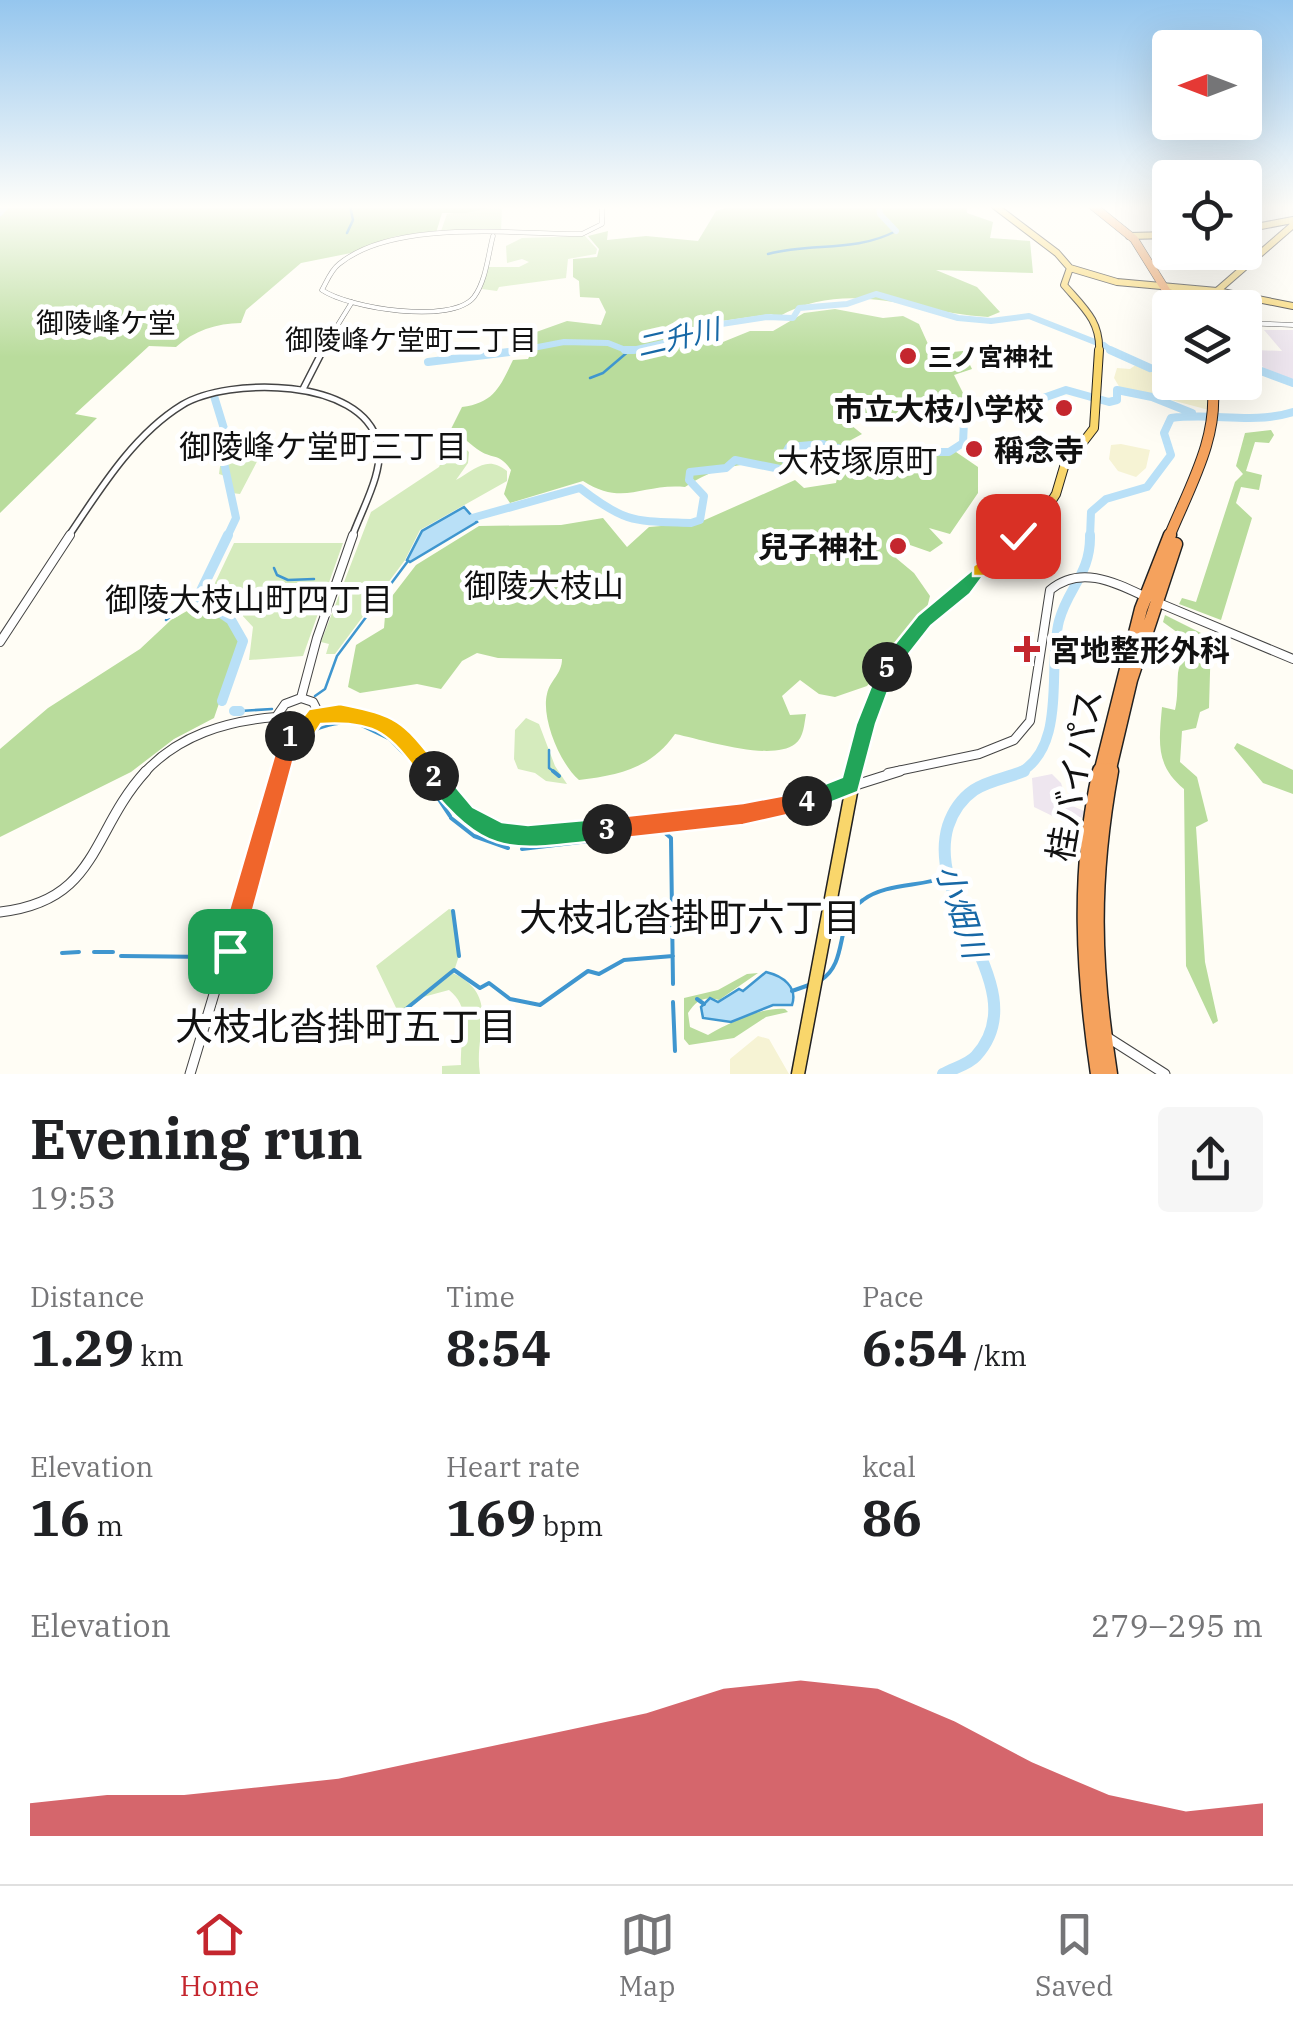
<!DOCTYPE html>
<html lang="en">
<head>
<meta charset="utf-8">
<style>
	body { margin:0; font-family:"IBM Plex Serif","Noto Sans JP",serif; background:#f6f6f6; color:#202124; height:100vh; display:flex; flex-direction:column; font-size:38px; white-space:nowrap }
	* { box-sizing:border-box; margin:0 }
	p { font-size:32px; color:#757577 }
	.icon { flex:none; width:55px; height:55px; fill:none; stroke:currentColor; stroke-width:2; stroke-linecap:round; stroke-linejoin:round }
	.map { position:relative; height:1074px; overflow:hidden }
	.panel { display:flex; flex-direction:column; background:#fff; flex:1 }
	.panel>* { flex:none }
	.needle { width:65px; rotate:270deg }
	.fabs { position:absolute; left:1152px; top:30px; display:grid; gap:20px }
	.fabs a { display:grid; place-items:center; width:110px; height:110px; border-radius:10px; background:#fff; box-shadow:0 10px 40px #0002; font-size:50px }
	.pin { position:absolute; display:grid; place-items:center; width:85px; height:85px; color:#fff; margin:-42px; border-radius:20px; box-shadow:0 5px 15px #0006 }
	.km { position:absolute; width:50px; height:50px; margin:-25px; border-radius:50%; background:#222; color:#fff; font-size:28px; line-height:50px; text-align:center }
	.round { display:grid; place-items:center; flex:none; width:105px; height:105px; border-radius:10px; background:#f6f6f6 }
	.headline { display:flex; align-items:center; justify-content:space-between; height:170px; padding:0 30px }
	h1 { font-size:55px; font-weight:800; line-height:75px }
	.figures { display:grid; grid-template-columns:repeat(3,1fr); gap:15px; height:170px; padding:10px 30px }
	.figures div { display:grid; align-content:center }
	.figures b { font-size:50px; font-weight:800 }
	.figures small { font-size:28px; font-weight:400 }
	.figures p { font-size:28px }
	.chart { height:280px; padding:20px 30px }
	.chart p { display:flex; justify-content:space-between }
	.chart svg { width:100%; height:180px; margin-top:10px; fill:#c4262e; opacity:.7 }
	.tab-bar { display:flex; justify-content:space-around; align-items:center; height:140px; border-top:2px solid #e0e0e0; background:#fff; font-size:28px; color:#757577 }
	.tab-bar a { display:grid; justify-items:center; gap:5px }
	.tab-bar .selected { color:#c4262e }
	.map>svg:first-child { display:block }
	.industrial { fill:#eee6ef }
	.farmland { fill:#f6f3d4 }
	.green { fill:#d5ebbd }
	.forest { fill:#b9dc9c }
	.water { fill:#b9e0f7; stroke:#3f96cf; stroke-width:2.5 }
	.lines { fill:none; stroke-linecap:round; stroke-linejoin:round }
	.stream-far1 { stroke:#3f96cf; stroke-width:2.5 }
	.stream { stroke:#3f96cf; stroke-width:4 }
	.river-far3 { stroke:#b9e0f7; stroke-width:6 }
	.river-far2 { stroke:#b9e0f7; stroke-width:8 }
	.river-far1 { stroke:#b9e0f7; stroke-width:10 }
	.river { stroke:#b9e0f7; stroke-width:12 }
	.minor-far3-casing { stroke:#444; stroke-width:5 }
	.minor-far2-casing { stroke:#444; stroke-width:8 }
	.minor-far1-casing { stroke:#444; stroke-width:10 }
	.minor-casing { stroke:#444; stroke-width:11 }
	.major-far3-casing { stroke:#222; stroke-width:8 }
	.major-far2-casing { stroke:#222; stroke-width:10 }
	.major-far1-casing { stroke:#222; stroke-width:12 }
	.major-casing { stroke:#222; stroke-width:15 }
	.highway-far3-casing { stroke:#222; stroke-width:9 }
	.highway-far2-casing { stroke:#222; stroke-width:12 }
	.highway-far1-casing { stroke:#222; stroke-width:15 }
	.highway-casing { stroke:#222; stroke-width:19 }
	.minor-far3 { stroke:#fff; stroke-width:4 }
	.minor-far2 { stroke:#fff; stroke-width:5 }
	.minor-far1 { stroke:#fff; stroke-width:8 }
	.minor { stroke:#fff; stroke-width:9 }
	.major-far3 { stroke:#f9d66b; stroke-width:6 }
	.major-far2 { stroke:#f9d66b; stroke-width:8 }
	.major-far1 { stroke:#f9d66b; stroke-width:10 }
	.major { stroke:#f9d66b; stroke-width:12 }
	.highway-far3 { stroke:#f5a25d; stroke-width:8 }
	.highway-far2 { stroke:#f5a25d; stroke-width:10 }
	.highway-far1 { stroke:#f5a25d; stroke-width:12 }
	.highway { stroke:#f5a25d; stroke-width:16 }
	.split-1 { fill:#f0652b; stroke:#fff; stroke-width:2.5 }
	.split-2 { fill:#f5b400; stroke:#fff; stroke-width:2.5 }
	.split-3 { fill:#22a559; stroke:#fff; stroke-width:2.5 }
	.split-4 { fill:#f0652b; stroke:#fff; stroke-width:2.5 }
	.split-5 { fill:#22a559; stroke:#fff; stroke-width:2.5 }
	.split-6 { fill:#22a559; stroke:#fff; stroke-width:2.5 }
	.split-7 { fill:#f5b400; stroke:#fff; stroke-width:2.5 }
	.poi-dot { fill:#c4262e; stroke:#fff; stroke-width:4 }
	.labels { text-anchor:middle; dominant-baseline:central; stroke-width:10; stroke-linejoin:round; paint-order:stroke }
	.far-poi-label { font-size:25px; font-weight:bold; fill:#111; stroke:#fff; text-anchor:start }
	.far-neighbourhood-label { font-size:28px; fill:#111; stroke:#fff }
	.far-water-label { font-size:28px; font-style:italic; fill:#1768a6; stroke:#fff }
	.poi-label { font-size:30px; font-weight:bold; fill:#111; stroke:#fff; text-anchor:end }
	.neighbourhood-label { font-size:32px; fill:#111; stroke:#fff }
	.water-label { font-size:32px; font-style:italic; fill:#1768a6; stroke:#fff }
	.near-street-label { font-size:35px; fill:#111; stroke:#fff }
	.near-neighbourhood-label { font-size:38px; fill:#111; stroke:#fff }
</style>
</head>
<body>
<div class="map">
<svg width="1293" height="1074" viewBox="0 0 1293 1074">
	<rect width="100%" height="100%" fill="#fffdf5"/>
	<path class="industrial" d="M1264 330H1293V381L1264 369 1253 350 1282 351Z
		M1052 774 1061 783 1068 804 1084 811 1083 818 1073 815 1071 825 1034 807 1032 778Z"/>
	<path class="farmland" d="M1137 364 1155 372 1159 395 1120 388 1114 378 1117 368 1130 369Z
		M1170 370V382L1189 383 1201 397 1207 386 1209 410 1160 397 1163 392 1155 371Z
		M1121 444 1150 450 1146 468 1136 477 1118 471 1109 459 1111 445Z
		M758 1036 769 1039 789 1074H730V1059Z"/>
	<path class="green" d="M502 206 501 233 440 234 447 214Z
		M585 236 597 249 596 254 568 259 566 278 499 287 497 291 482 289 488 267H519L529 262 522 259 507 263 506 246 522 238Z
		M445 431 469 452 468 463 456 480C476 469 487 455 507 471V481L420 530 405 560 335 654H326L329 644 321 642 371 512 439 467 445 453 439 437Z
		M222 451 262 452 240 494 232 493 225 476 219 474Z
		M234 543H343L303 656 249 660 253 627 214 585Z
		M526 718 539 724 555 766 567 784 546 781 535 773 518 769 514 759 515 730Z
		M449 909 452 910 459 956 455 968 399 1014 376 966Z
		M453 973C502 997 473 1032 480 1074H442V1066L461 1065C459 1036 474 1010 449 990L423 997Z"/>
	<path class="forest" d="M0 206H497L467 213H442L436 233 396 236 351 253 301 263 246 310 241 323C217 323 193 331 176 347L149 346 75 414 97 418 0 513Z
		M731 206H966L967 213 993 222 990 238 1030 241 1033 273 936 270 977 287 1000 312 988 317C915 313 850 277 778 317L771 314 701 324 693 332 699 342 718 344 750 331H773L804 313 835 309 883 318 903 316 919 324 928 344 942 353 963 351 972 369 954 375 966 399 931 416H888L883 424 865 414 846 421 862 434 842 445 797 443 782 467C749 458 712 468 685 487 642 483 624 507 583 481L510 503 504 494 511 470C499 452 492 460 477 449 468 442 462 436 450 431L462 407C494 403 500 387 513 360L528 359 531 353 519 348 525 336 567 321 601 325 606 312 599 298 580 297 579 281 573 277V259L597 257 599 249 588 236 608 231 607 240 646 236 698 241 716 211Z
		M1271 430 1274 435 1269 443 1255 442 1246 471 1262 475 1259 490 1241 487 1236 503 1252 518 1221 620 1179 604 1182 598 1196 602 1235 482 1243 474 1236 466 1245 433Z
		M842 452H956L978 467V493L950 534 929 528 943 543 930 552 910 545 896 558 914 573 930 596 926 612 867 686 835 697 819 694 800 680 782 696 790 715 806 714C804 725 804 737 795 744 771 762 705 740 675 734 651 768 620 775 579 780 560 764 541 718 547 694 550 680 562 674 562 659L498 658 477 653 462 661 441 689 417 684 360 693 348 687 356 645 384 628 386 604 416 565 479 526 561 525 603 518 627 547 649 527 698 523 795 480 804 488 836 483Z
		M203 602C219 607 235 624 241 639L214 718 174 739 131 772 0 837V749L48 708 140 649 171 620Z
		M1165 615 1211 638 1209 708 1200 712 1196 728 1182 731 1180 762 1197 777 1208 821 1196 827 1205 962 1218 1021 1213 1024 1186 966 1184 789C1155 765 1159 742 1162 707L1175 710C1178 697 1177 686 1178 673 1180 659 1188 654 1185 638L1163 622Z
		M1237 743 1293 770V794L1263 783 1234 748Z
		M758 973 719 1000C703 996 697 1000 688 1013L690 1027 708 1035C729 1023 760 1007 785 1009L788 1012 766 1017 734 1038 689 1045 684 1039V998L718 990 747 974Z"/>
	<path class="water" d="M464 507 477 522 410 562 407 560 422 531Z
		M766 972C783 976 798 987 792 1005H773L731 1022 703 1018 701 1007 710 998 718 1002 739 989 743 991Z"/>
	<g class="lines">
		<path class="stream-far1" d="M347 233 353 220 350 206
			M768 254C812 242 854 253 896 231
			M590 378 603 373 630 350
			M274 568 277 575 288 580 314 579
			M166 620 198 597
			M315 696 325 689 337 656 408 561
			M240 711 272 709
			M360 725 389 739 422 773
			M549 750V768L556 773
			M288 773C298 739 310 725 347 723"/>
		<path class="stream" d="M420 771 450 816
			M553 771 559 776
			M451 818 474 836 508 848
			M522 849 664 832 671 838 673 984
			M258 880 289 771
			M453 911 459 956
			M94 952H113
			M62 953 79 952
			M121 956 213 957
			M821 980C850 961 833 920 863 900 886 883 920 887 946 877
			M792 991 809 985
			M697 999 704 1004
			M673 1002 675 1051
			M401 1013 454 970 480 988 489 983 510 999 540 1005 588 971 599 974 624 960 673 956"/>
		<path class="river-far3" d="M879 206 880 214 896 231
			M0 213 6 206
			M1104 345 1113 352
			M512 352 564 342 608 343 628 351 694 336 702 327 767 317 793 318 799 308 847 304 876 294 958 318 991 321 1029 316 1095 342"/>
		<path class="river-far2" d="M625 350H634
			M1110 350 1150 368
			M428 362 525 350
			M1245 365 1293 383
			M1155 369 1170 368
			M214 396 225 432 223 458 236 518 227 537
			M472 518 580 488C626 524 635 521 691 523L700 520 704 496 689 480 690 472 726 468 735 460 785 470 790 465 783 458 789 447 823 444 853 452H949L963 443 964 421 969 415 1032 402 1066 390 1109 402 1117 400V390L1152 397 1192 413
			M1090 537 1091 512 1106 499 1147 487 1171 455 1164 433 1171 418C1213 412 1252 425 1293 412"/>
		<path class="river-far1" d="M222 701 243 641 231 620 198 597 228 535
			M234 711H240
			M1019 773C1068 747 1047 667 1059 621 1068 587 1091 574 1090 535"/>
		<path class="river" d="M943 1074C953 1068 968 1065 976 1056 1037 989 924 905 948 826 953 811 961 799 974 790 989 780 1008 778 1024 771"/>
		<defs>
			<path id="minor-far3" d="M493 236C488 255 486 281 474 297 452 325 348 308 322 290 327 281 331 270 339 264 394 219 514 234 582 234L602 224V206
				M1245 323 1293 325
				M321 352 352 302"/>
			<path id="minor-far2" d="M303 389 323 350
				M68 537C99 491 133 435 182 405 228 377 362 377 378 443 385 470 361 511 352 537"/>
			<path id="minor-far1" d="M1159 603 1293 659
				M0 642 70 535
				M301 698 317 638 353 535
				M301 698 313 702 316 708 312 721 298 733 278 730 276 717 285 704Z
				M316 715C386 717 388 721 432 773
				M144 773C179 735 226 721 276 717
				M280 773 291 735
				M888 773 979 754 1014 740 1030 721 1050 590C1081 564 1116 583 1148 598"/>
			<path id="minor" d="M429 771C461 809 467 823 517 837L780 809 900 771
				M0 912C99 901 90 832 146 771
				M1107 1037 1165 1074
				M190 1074 281 771"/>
			<path id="major-far3" d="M995 206 1057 253 1070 268
				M1245 229 1293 220
				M1129 236 1170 235
				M1070 268 1117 282 1217 291 1293 225
				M1070 268 1064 285C1083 307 1101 321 1099 352
				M1217 291 1293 306"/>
			<path id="major-far2" d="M1017 537 1037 524 1056 494 1064 467 1094 428 1099 350"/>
			<path id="major-far1" d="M854 773 882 675 925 620 1020 535"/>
			<path id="major" d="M798 1074 855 771"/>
			<path id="highway-far3" d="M1093 206 1134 239 1177 308"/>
			<path id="highway-far2" d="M1169 537C1189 488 1220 436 1212 382"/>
			<path id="highway-far1" d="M1100 773 1141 609 1170 535
				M1109 773 1131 680 1176 544"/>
			<path id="highway" d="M1099 1074C1084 973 1078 871 1101 771
				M1109 1074C1092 964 1090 881 1110 771"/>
		</defs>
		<use href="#minor-far3" class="minor-far3-casing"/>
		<use href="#minor-far2" class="minor-far2-casing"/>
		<use href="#minor-far1" class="minor-far1-casing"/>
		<use href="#minor" class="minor-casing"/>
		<use href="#major-far3" class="major-far3-casing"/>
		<use href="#major-far2" class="major-far2-casing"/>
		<use href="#major-far1" class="major-far1-casing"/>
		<use href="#major" class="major-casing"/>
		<use href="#highway-far3" class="highway-far3-casing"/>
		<use href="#highway-far2" class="highway-far2-casing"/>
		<use href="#highway-far1" class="highway-far1-casing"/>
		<use href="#highway" class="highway-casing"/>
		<use href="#minor-far3" class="minor-far3"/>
		<use href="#minor-far2" class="minor-far2"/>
		<use href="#minor-far1" class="minor-far1"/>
		<use href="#minor" class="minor"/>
		<use href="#major-far3" class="major-far3"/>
		<use href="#major-far2" class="major-far2"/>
		<use href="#major-far1" class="major-far1"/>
		<use href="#major" class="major"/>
		<use href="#highway-far3" class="highway-far3"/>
		<use href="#highway-far2" class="highway-far2"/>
		<use href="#highway-far1" class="highway-far1"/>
		<use href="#highway" class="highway"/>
	</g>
	<linearGradient id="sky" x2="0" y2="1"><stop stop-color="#95c6ee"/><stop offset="0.58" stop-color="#fffefa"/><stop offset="1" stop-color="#fffefa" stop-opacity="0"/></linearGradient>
	<rect width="1293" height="357" fill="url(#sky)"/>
	<path class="split-1" d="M290 727 300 736 242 951 238 960 230 963 221 960 217 951 280 736Z"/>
	<path class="split-2" d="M340 704C401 716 403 722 441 769L444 776 441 783H426C392 739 383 720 321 724L314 735 290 746 283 743V730L299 722 309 709Z"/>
	<path class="split-3" d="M434 766 441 769 473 807 502 822 528 825 607 818 615 821 618 829 615 836 607 840C513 849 490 862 426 783L423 776 426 769Z"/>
	<path class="split-4" d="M807 791 814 794 817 801 814 809 743 825 607 840 600 836 596 829 600 821 607 818 743 803Z"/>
	<path class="split-5" d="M887 659 897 667 876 724 858 792 807 812 799 809 796 801 799 794 842 777 856 724 881 661Z"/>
	<path class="split-6" d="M979 564 987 571 970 594 931 626 894 673H881V661L918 615Z"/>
	<path class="split-7" d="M1018 530 1026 536 1023 540 985 576H973V566Z"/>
	<g class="poi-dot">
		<circle cx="908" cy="356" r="10"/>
		<circle cx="1064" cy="408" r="10"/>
		<circle cx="974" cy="449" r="10"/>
		<circle cx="898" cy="546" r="10"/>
		<path d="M1022 634h10v10h10v10h-10v10h-10v-10h-10v-10h10z"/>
	</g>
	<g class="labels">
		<g class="far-poi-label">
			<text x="928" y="356">三ノ宮神社</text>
		</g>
		<g class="far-neighbourhood-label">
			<text x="106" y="322">御陵峰ケ堂</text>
			<text x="411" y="339">御陵峰ケ堂町二丁目</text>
		</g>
		<g class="far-water-label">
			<text transform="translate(678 337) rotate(-13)">二升川</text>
		</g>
		<g class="poi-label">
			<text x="1044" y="408">市立大枝小学校</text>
			<text x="994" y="449" text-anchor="start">稱念寺</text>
			<text x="878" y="546">兒子神社</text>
			<text x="1050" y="649" text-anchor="start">宮地整形外科</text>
		</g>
		<g class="neighbourhood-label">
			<text x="323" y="446">御陵峰ケ堂町三丁目</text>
			<text x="857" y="460">大枝塚原町</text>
			<text x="544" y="585">御陵大枝山</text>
			<text x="249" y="599">御陵大枝山町四丁目</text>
		</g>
		<g class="water-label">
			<text transform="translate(962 911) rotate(72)">小畑川</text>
		</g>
		<g class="near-street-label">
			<text transform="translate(1074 775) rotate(-80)">桂バイパス</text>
		</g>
		<g class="near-neighbourhood-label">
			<text x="690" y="916">大枝北沓掛町六丁目</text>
			<text x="346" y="1025">大枝北沓掛町五丁目</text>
		</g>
	</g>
</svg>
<div class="fabs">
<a><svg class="needle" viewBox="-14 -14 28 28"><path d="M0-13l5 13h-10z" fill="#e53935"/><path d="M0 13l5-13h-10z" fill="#757577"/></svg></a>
<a><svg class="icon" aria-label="locate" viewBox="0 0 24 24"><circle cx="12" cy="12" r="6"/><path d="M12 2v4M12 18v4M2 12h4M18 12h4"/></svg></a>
<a><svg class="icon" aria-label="layers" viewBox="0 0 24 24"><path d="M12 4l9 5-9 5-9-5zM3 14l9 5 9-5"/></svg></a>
</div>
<div class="pin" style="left:230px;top:951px;background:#1e9e55"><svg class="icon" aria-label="arrive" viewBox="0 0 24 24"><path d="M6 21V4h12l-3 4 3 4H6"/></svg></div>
<div class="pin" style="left:1018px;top:536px;background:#d93025"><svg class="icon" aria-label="check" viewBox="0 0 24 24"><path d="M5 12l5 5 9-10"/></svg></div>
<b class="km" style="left:290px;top:736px">1</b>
<b class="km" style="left:434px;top:776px">2</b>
<b class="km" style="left:607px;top:829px">3</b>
<b class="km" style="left:807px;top:801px">4</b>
<b class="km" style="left:887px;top:667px">5</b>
</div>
<section class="panel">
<div class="headline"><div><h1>Evening run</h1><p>19:53</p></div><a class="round"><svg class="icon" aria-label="share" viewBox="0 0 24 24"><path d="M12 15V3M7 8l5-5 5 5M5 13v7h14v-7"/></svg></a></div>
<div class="figures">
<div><p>Distance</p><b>1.29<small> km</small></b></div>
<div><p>Time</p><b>8:54</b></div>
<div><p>Pace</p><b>6:54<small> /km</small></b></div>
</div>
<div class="figures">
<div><p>Elevation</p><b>16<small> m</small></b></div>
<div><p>Heart rate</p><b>169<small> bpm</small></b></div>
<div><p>kcal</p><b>86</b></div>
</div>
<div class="chart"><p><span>Elevation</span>279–295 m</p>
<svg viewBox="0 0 160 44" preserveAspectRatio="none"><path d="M0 44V36L10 34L20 34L30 32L40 30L50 26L60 22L70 18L80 14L90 8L100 6L110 8L120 16L130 26L140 34L150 38L160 36V44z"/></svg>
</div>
</section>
<nav class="tab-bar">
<a class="selected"><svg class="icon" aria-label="home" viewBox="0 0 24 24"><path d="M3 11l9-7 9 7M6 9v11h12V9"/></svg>Home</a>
<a><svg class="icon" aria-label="map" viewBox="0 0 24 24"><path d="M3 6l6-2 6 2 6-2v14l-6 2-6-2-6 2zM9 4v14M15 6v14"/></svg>Map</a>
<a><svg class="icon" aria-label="saved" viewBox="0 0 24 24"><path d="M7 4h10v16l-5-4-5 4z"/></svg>Saved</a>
</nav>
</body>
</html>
